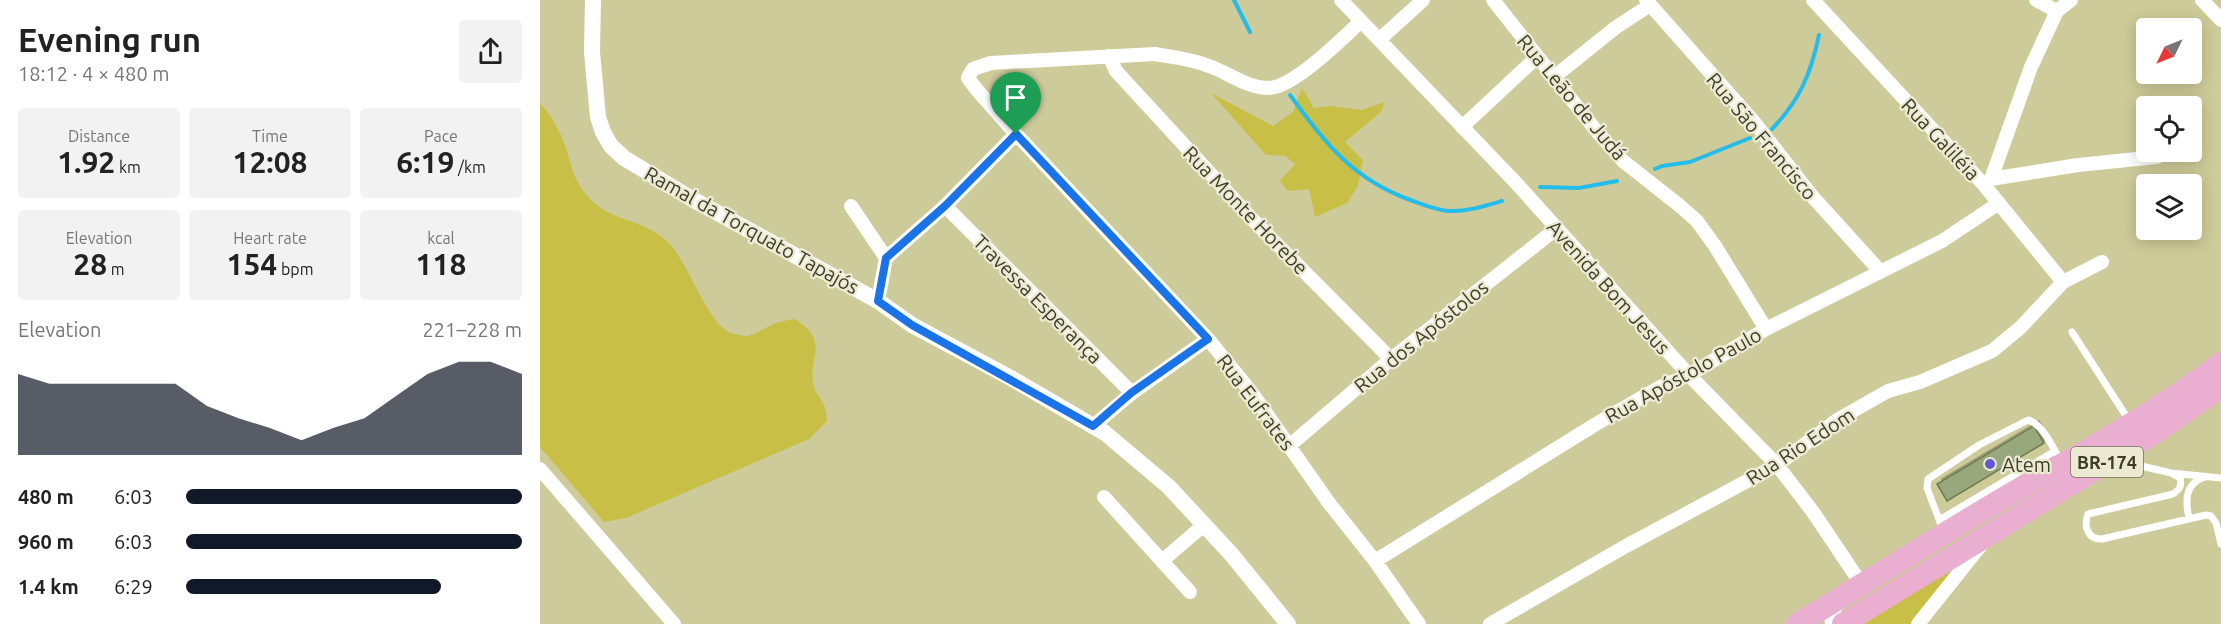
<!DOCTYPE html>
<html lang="en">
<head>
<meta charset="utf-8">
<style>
	body { margin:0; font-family:Ubuntu,sans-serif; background:#f2f2f2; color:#222; height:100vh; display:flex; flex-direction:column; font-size:22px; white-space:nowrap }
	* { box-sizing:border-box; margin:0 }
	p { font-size:20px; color:#767676 }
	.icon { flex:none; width:33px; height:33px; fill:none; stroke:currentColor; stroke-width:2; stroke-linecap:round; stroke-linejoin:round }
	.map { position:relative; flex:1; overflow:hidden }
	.details { display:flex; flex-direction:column; background:#fff; width:540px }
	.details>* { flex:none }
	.needle { width:39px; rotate:227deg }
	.buttons { position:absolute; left:1596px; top:18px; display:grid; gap:12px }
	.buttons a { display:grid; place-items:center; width:66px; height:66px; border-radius:6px; background:#fff; box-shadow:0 3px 15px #0003; font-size:30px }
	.pin { position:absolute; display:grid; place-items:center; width:51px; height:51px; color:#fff; margin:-62px -26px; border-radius:50% 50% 50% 0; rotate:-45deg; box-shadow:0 0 6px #0007 }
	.pin .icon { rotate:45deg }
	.round { display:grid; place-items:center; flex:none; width:63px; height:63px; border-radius:6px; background:#f2f2f2 }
	.overview { display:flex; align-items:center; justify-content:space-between; height:102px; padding:0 18px }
	h1 { font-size:33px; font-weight:700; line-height:45px }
	.figures { display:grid; grid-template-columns:repeat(3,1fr); gap:9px; height:102px; padding:6px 18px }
	.figures div { display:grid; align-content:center; border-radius:6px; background:#f2f2f2; text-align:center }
	.figures b { font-size:30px; font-weight:700 }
	.figures small { font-size:16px; font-weight:400 }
	.figures p { font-size:16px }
	.chart { height:168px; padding:12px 18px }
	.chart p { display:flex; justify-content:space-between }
	.chart svg { width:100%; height:108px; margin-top:6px; fill:#111827; opacity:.7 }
	ul { padding:0 18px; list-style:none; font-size:20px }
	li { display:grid; grid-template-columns:96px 72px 1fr; align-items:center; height:45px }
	li i { height:15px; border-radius:8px; background:#111827 }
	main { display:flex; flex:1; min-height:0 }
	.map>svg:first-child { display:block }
	.green { fill:#c8bf47 }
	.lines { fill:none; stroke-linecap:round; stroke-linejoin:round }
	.stream { stroke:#24bcea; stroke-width:4 }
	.building { fill:#98a87c; stroke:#6c7c51; stroke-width:1.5; filter:url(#shadow) }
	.service { stroke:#fff; stroke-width:7 }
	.minor { stroke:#fff; stroke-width:14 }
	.tertiary { stroke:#fff; stroke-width:16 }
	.trunk { stroke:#eaaed0; stroke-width:22 }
	.route-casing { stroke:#fff; stroke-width:12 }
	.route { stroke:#1a73e8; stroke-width:8 }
	.poi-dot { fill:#6656cf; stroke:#ecead2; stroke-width:2 }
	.labels { text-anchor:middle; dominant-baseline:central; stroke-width:4.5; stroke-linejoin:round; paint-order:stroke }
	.shield { fill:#ecead2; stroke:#72715c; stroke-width:1.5 }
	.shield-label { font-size:18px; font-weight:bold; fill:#3e3d29 }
	.street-label { font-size:20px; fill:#3e3d29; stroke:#ecead2 }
	.poi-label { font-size:20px; fill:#3e3d29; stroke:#ecead2; text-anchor:start }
</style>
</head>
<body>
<main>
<section class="details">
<div class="overview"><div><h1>Evening run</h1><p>18:12 · 4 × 480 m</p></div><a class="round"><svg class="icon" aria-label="share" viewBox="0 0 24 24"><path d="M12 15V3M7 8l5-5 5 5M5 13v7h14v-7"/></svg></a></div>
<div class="figures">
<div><p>Distance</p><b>1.92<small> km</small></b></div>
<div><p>Time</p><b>12:08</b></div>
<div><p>Pace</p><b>6:19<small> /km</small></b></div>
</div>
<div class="figures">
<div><p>Elevation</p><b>28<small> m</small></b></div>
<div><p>Heart rate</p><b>154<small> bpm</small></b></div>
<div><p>kcal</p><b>118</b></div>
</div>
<div class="chart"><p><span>Elevation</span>221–228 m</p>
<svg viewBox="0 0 160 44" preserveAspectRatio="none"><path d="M0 44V11L10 15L20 15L30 15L40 15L50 15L60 24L70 29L80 33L90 38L100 33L110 29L120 20L130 11L140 6L150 6L160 11V44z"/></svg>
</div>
<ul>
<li><b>480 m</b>6:03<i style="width:100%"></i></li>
<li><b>960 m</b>6:03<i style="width:100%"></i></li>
<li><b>1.4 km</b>6:29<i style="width:76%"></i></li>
</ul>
</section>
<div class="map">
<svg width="1681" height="624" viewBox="0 0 1681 624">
	<defs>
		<filter id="shadow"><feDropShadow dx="5" dy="-5" stdDeviation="0" flood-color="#0004"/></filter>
	</defs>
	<rect width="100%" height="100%" fill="#cecb9a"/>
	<path class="green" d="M762 88 774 108 790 106 821 110 845 102 841 112 805 142 823 160 818 186 807 203 775 217 769 189 748 191 740 181 755 164 745 156 726 155 671 93 733 126 753 112Z
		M0 103C10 114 18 127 24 142 30 159 32 177 44 192 68 224 101 216 128 242 150 265 165 319 189 332 192 334 203 336 207 336 216 335 227 326 236 323 242 321 248 320 254 319 294 342 264 359 275 390 277 395 281 398 283 403 286 408 286 415 287 421L269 439 86 518 64 522 0 447Z
		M1414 568 1371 624H1315Z"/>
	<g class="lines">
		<path class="stream" d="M694 0 710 32
			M750 95C786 144 813 180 873 201 884 205 896 210 908 211 926 212 945 206 962 201
			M1232 129C1259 101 1271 74 1279 35
			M1115 169 1122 166 1150 162 1210 138
			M1000 187 1039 188 1077 181"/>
	</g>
	<path class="building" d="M1494 426 1504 443 1407 501 1397 484Z"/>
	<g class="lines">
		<path class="service" d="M1532 332 1590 422
			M1580 461 1631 473 1681 478
			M1631 473 1640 478C1642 486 1640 489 1633 494L1548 514C1543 526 1548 540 1562 539L1666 515 1671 516 1676 523 1681 544
			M1649 518C1645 500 1645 483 1665 477
			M1401 519 1515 451
			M1403 530 1387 488 1388 479 1439 445 1488 420C1503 424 1513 448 1520 460"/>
		<path class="minor" d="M801 0 978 185 1149 375 1237 465 1273 512 1322 585
			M953 0 1054 128 1083 161 1140 206 1157 221 1175 246 1226 329
			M1106 0 1214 122 1272 196 1340 271
			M1273 0 1444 185 1523 282
			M1496 0 1517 11
			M1662 0 1681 20
			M821 21C803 38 754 87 729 88 707 88 689 73 669 66 652 59 633 57 615 54L451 63 433 69 428 78 437 90 476 134 668 339 712 393 789 503 835 561 879 624
			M840 39 883 0
			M569 56 576 71 713 220 851 359
			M1014 77 1075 28 1110 5
			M922 127 997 57
			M1451 179 1538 165 1617 157
			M1444 185 1451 179 1491 67 1517 11 1531 0
			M311 206 346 258
			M405 206 592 393
			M338 301 346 258 405 206 476 134
			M553 426 592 393 668 339
			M749 446 851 359 1016 229
			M0 469 134 624
			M564 497 650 592
			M623 560 665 524
			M835 561 1056 424 1120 387 1149 375 1226 329 1402 241 1459 203
			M950 624 1086 546 1237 465 1297 420 1348 391 1380 382 1452 351 1481 327 1523 282 1562 262
			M1292 624 1291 616 1299 601
			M1378 624 1442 544"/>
		<path class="tertiary" d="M53 0 52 52 58 117 63 132 71 146 84 158 152 199 338 301 372 325 471 378 565 433 629 487 692 555 748 624"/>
		<path class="trunk" d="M1257 624C1322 585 1386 544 1452 505 1529 459 1609 418 1681 363
			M1303 624 1618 431 1681 387"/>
	</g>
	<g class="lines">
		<defs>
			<path id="route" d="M476 134 668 339 591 393 553 426 372 325 338 301 346 258 405 206Z"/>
		</defs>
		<use href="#route" class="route-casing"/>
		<use href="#route" class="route"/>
	</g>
	<circle class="poi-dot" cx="1450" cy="464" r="6"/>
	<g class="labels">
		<rect class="shield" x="1531" y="447" width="72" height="30" rx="4.5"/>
		<g class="shield-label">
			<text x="1567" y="462">BR-174</text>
		</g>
		<g class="street-label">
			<text transform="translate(1032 97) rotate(50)">Rua Leão de Judá</text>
			<text transform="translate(1222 136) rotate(50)">Rua São Francisco</text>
			<text transform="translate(1401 139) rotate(47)">Rua Galiléia</text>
			<text transform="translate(706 210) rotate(46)">Rua Monte Horebe</text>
			<text transform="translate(212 230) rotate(29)">Ramal da Torquato Tapajós</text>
			<text transform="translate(1069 287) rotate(48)">Avenida Bom Jesus</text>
			<text transform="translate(498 299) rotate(45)">Travessa Esperança</text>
			<text transform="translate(881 336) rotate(-39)">Rua dos Apóstolos</text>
			<text transform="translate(1143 375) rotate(-29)">Rua Apóstolo Paulo</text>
			<text transform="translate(716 402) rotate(53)">Rua Eufrates</text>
			<text transform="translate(1260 446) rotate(-33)">Rua Rio Edom</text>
		</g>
		<g class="poi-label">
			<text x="1462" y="464">Atem</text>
		</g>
	</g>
</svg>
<div class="buttons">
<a><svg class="needle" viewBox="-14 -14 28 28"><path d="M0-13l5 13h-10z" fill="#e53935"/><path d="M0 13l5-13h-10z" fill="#767676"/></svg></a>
<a><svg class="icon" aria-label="locate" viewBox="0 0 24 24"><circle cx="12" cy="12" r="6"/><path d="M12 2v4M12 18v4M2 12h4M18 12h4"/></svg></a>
<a><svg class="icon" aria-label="layers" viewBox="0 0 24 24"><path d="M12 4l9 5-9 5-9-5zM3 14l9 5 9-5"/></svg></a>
</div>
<div class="pin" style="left:476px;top:134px;background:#1e9e55"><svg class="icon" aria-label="arrive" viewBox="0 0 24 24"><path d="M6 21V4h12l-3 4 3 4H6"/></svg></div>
</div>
</main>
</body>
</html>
